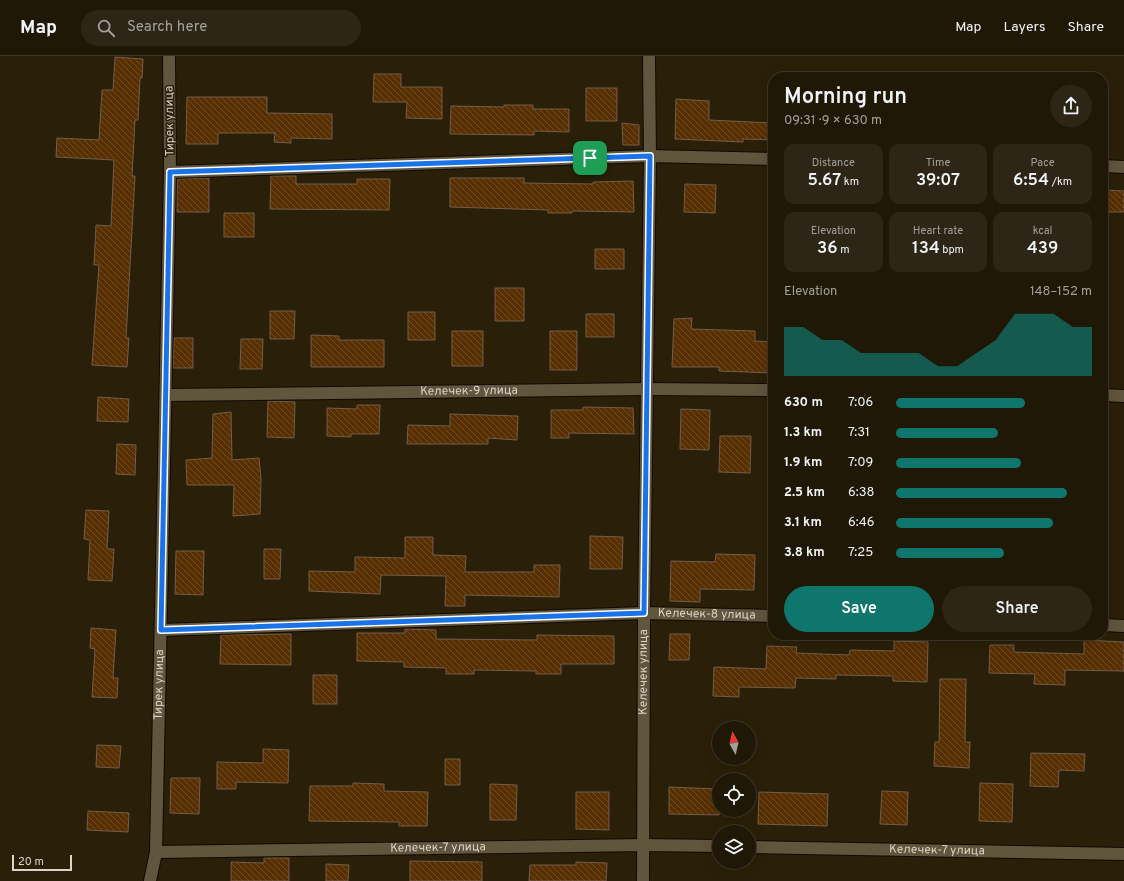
<!DOCTYPE html>
<html lang="en">
<head>
<meta charset="utf-8">
<style>
	body { margin:0; font-family:Overpass,sans-serif; background:#2d2515; color:#f1f3f6; height:100vh; display:flex; flex-direction:column; font-size:15px; white-space:nowrap }
	* { box-sizing:border-box; margin:0 }
	p { font-size:13px; color:#a2a09b }
	.icon { flex:none; width:22px; height:22px; fill:none; stroke:currentColor; stroke-width:2; stroke-linecap:round; stroke-linejoin:round }
	.map { position:relative; flex:1; overflow:hidden }
	.drawer { position:absolute; left:768px; top:16px; width:340px; height:568px; display:flex; flex-direction:column; background:#201807; border-radius:16px; box-shadow:0 4px 16px #0002,0 0 0 1px #3d3728 }
	.drawer>* { flex:none }
	.needle { width:26px; rotate:352deg }
	.buttons { position:absolute; left:712px; top:665px; display:grid; gap:8px }
	.buttons a { display:grid; place-items:center; width:44px; height:44px; border-radius:50%; background:#201807; box-shadow:0 4px 16px #0002,0 0 0 1px #3d3728; font-size:20px }
	.scale { position:absolute; left:12px; bottom:10px; width:60px; box-sizing:border-box; padding-left:4px; border:2px solid #dad4c6; border-top:0; font-size:11px; line-height:14px; white-space:nowrap; color:#dad4c6; -webkit-text-stroke:3px #2a2009; paint-order:stroke }
	.pin { position:absolute; display:grid; place-items:center; width:34px; height:34px; color:#fff; margin:-17px; border-radius:8px; box-shadow:0 2px 6px #0006 }
	.round { display:grid; place-items:center; flex:none; width:42px; height:42px; border-radius:21px; background:#2d2515 }
	.overview { display:flex; align-items:center; justify-content:space-between; height:68px; padding:0 16px }
	h1 { font-size:22px; font-weight:600; line-height:30px }
	.figures { display:grid; grid-template-columns:repeat(3,1fr); gap:6px; height:68px; padding:4px 16px }
	.figures div { display:grid; align-content:center; border-radius:10px; background:#2d2515; text-align:center }
	.figures b { font-size:17px; font-weight:600 }
	.figures small { font-size:11px; font-weight:400 }
	.figures p { font-size:11px }
	.chart { height:112px; padding:8px 16px }
	.chart p { display:flex; justify-content:space-between }
	.chart svg { width:100%; height:72px; margin-top:4px; fill:#0f766e; opacity:.7 }
	.primary-button { display:flex; gap:8px; margin-top:auto; padding:8px 16px }
	.primary-button a { flex:1; height:46px; border-radius:24px; background:#0f766e; color:#fff; font-size:16px; font-weight:600; line-height:46px; text-align:center }
	.primary-button a+a { background:#2d2515; color:#f1f3f6 }
	ul { padding:0 16px; list-style:none; font-size:13px }
	li { display:grid; grid-template-columns:64px 48px 1fr; align-items:center; height:30px }
	li i { height:10px; border-radius:5px; background:#0f766e }
	header { display:flex; align-items:center; gap:24px; box-sizing:border-box; height:56px; padding:0 20px; background:#201807; border-bottom:1px solid #3d3728 }
	header strong { font-size:19px }
	nav { display:flex; gap:22px; margin-inline-start:auto; font-size:14px }
	.search { width:280px; height:36px; background:#2d2515; display:flex; align-items:center; gap:10px; box-sizing:border-box; padding:0 14px; border-radius:22px; color:#a2a09b; font-size:15px }
	.map>svg:first-child { display:block }
	.building { fill:url(#building-back-hatch); stroke:#725d4b }
	.lines { fill:none; stroke-linecap:round; stroke-linejoin:round }
	.minor-casing { stroke:#120900; stroke-width:14 }
	.minor { stroke:#60553d; stroke-width:12 }
	.route-casing { stroke:#fff; stroke-width:8 }
	.route { stroke:#1a73e8; stroke-width:5 }
	.labels { text-anchor:middle; dominant-baseline:central; stroke-width:3; stroke-linejoin:round; paint-order:stroke }
	.street-label { font-size:12px; fill:#dad4c6; stroke:#2a2009 }
</style>
</head>
<body>
<header>
<strong>Map</strong>
<div class="search"><svg class="icon" aria-label="search" viewBox="0 0 24 24"><circle cx="10" cy="10" r="6"/><path d="M15 15l6 6"/></svg>Search here</div>
<nav><a>Map</a><a>Layers</a><a>Share</a></nav>
</header>
<div class="map">
<svg width="1124" height="825" viewBox="0 0 1124 825">
	<defs>
		<pattern id="building-back-hatch" width="6" height="6" patternUnits="userSpaceOnUse"><rect width="6" height="6" fill="#582f00"/><path d="M-1 5l2 2M0 0l6 6M5-1l2 2" fill="none" stroke="#6f4c24"/></pattern>
	</defs>
	<rect width="100%" height="100%" fill="#2a2009"/>
	<path class="building" d="M115 1 143 3 142 22H140L138 64H135L132 120H135L126 282H129L127 311 92 309 99 209H94L96 169 111 170 114 104 56 101 57 82 99 84 102 34H113Z
		M374 18H401V31H442V63L406 62 407 46H373Z
		M586 32H617V65H586Z
		M187 41H267V57L332 58V83L291 82V87L274 86 275 77H218V88H186Z
		M676 43 709 45V64L773 67V84L743 83V86L675 83Z
		M504 49H533V53H569V76L534 75V79L450 78 451 50 504 51Z
		M622 67 639 69V89H623Z
		M271 120H296V128H357V123H390L389 154 270 153Z
		M209 122V156H177V123Z
		M450 122H524V127L593 128V126L633 125 634 156 572 155V157H548V154L450 151Z
		M685 128 716 129 715 157 684 156Z
		M1106 134 1124 135V156H1105Z
		M224 157H254V181H224Z
		M595 193H624V213H595Z
		M495 232H524V265H495Z
		M270 255H295L294 283H270Z
		M408 256H435V284H408Z
		M586 258H614V281H586Z
		M692 262 691 273 755 275V285L773 286V317L719 315V311H672L674 263Z
		M452 275H483V310H452Z
		M550 275H577V314H550Z
		M311 279 339 280V284H384V311H311Z
		M174 282H193V312H173Z
		M241 283H263L262 313H240Z
		M98 341 129 343 128 366 97 365Z
		M268 345 295 346 294 382 267 381Z
		M357 349H380L379 378H351V381L327 380V352L357 353Z
		M583 351 633 352 634 378 569 377V382H551V354H583Z
		M681 353 710 354 709 394 680 393Z
		M231 356 232 404 259 402 261 423 260 458 233 460 234 429H187L186 404 212 402 213 358Z
		M450 358 518 360 517 384 488 382V388H407L408 369 450 370Z
		M720 380H751L750 417 719 416Z
		M117 388 136 389 135 419 116 418Z
		M86 454 109 455 107 493H114L112 525 88 524 90 484 84 483Z
		M590 480 623 481 622 513H590Z
		M405 481H433V499L466 500 465 516H534V509H560L559 541 465 539V550H445L446 520 381 519 380 538 309 535V515L355 516V501L405 502Z
		M264 493H281L280 523H264Z
		M176 495H204L203 539 175 538Z
		M716 498 755 499 754 534 700 533V546L670 545 671 505 715 506Z
		M91 572 116 574 113 622H118L117 642 92 641 95 593 90 592Z
		M405 573 436 574V583L537 584V579L614 580V608H561V618H536V615L474 614V618H446V612L404 611V606L357 605V577H405Z
		M291 578V609L220 608 221 579Z
		M670 578H690L689 604H669Z
		M1084 584 1124 586V615L1065 614V629L1034 628 1035 618 989 617 990 589H1014V596L1084 598Z
		M894 585 928 586 927 626 893 625V620L836 619V623L796 622 795 632 739 631V641L713 640 714 611 766 613 767 590 797 591 796 597 849 599 850 594 894 595Z
		M313 619H337V648H313Z
		M940 623H966L965 686H970L969 712 934 710 935 686H939Z
		M97 689 121 690 119 712 96 711Z
		M263 693 289 694 288 727 236 726V733H217V706L263 707Z
		M1031 697 1085 698 1084 715 1059 714 1058 731 1030 730Z
		M445 703H460V729H445Z
		M171 722H200L199 758 170 757Z
		M353 727 384 728V735L428 736 427 770H399V766L309 765 310 730H353Z
		M980 727 1013 728 1012 766 979 765Z
		M490 728 517 729 516 764H490Z
		M669 731 719 733V759L669 758Z
		M882 735 908 736 907 769 880 768Z
		M576 736H609V774L576 773Z
		M759 736 828 738 827 770 758 768Z
		M88 755 129 757 128 776 87 774Z
		M264 802H289V825H231V806L264 807Z
		M410 805 482 806V825H410Z
		M576 806 607 807 606 825H529L530 809H576Z
		M326 808 349 809 348 825H326Z"/>
	<g class="lines">
		<defs>
			<g id="minor">
				<path d="M1103 110 1124 111"/>
				<path d="M170 116 650 100 773 103"/>
				<path id="s1" d="M166 339 647 333 773 334"/>
				<path d="M1103 339 1124 340"/>
				<path d="M1103 569 1124 570"/>
				<path id="s2" d="M161 574 644 557 773 560"/>
				<path id="s3" d="M749 791 1124 798"/>
				<path id="s4" d="M156 796 644 789 719 790"/>
				<path id="s5" d="M150 825 156 796 170 116 169 0"/>
				<path id="s6" d="M643 825 644 557 650 100 649 0"/>
			</g>
		</defs>
		<use href="#minor" class="minor-casing"/>
		<use href="#minor" class="minor"/>
	</g>
	<g class="lines">
		<defs>
			<path id="route" d="M650 100 644 557 161 574 170 116Z"/>
		</defs>
		<use href="#route" class="route-casing"/>
		<use href="#route" class="route"/>
	</g>
	<g class="labels">
		<g class="street-label">
			<text transform="translate(170 65) rotate(-91)">Тирек улица</text>
			<text stroke="none"><textPath href="#s1" startOffset="303">Келечек-9 улица</textPath></text>
			<text stroke="none"><textPath href="#s2" startOffset="546">Келечек-8 улица</textPath></text>
			<text stroke="none"><textPath href="#s6" startOffset="209">Келечек улица</textPath></text>
			<text stroke="none"><textPath href="#s5" startOffset="197">Тирек улица</textPath></text>
			<text stroke="none"><textPath href="#s4" startOffset="282">Келечек-7 улица</textPath></text>
			<text stroke="none"><textPath href="#s3" startOffset="188">Келечек-7 улица</textPath></text>
		</g>
	</g>
</svg>
<div class="buttons">
<a><svg class="needle" viewBox="-14 -14 28 28"><path d="M0-13l5 13h-10z" fill="#e53935"/><path d="M0 13l5-13h-10z" fill="#a2a09b"/></svg></a>
<a><svg class="icon" aria-label="locate" viewBox="0 0 24 24"><circle cx="12" cy="12" r="6"/><path d="M12 2v4M12 18v4M2 12h4M18 12h4"/></svg></a>
<a><svg class="icon" aria-label="layers" viewBox="0 0 24 24"><path d="M12 4l9 5-9 5-9-5zM3 14l9 5 9-5"/></svg></a>
</div>
<div class="scale">20 m</div>
<div class="pin" style="left:590px;top:102px;background:#1e9e55"><svg class="icon" aria-label="arrive" viewBox="0 0 24 24"><path d="M6 21V4h12l-3 4 3 4H6"/></svg></div>
<section class="drawer">
<div class="overview"><div><h1>Morning run</h1><p>09:31 · 9 × 630 m</p></div><a class="round"><svg class="icon" aria-label="share" viewBox="0 0 24 24"><path d="M12 15V3M7 8l5-5 5 5M5 13v7h14v-7"/></svg></a></div>
<div class="figures">
<div><p>Distance</p><b>5.67<small> km</small></b></div>
<div><p>Time</p><b>39:07</b></div>
<div><p>Pace</p><b>6:54<small> /km</small></b></div>
</div>
<div class="figures">
<div><p>Elevation</p><b>36<small> m</small></b></div>
<div><p>Heart rate</p><b>134<small> bpm</small></b></div>
<div><p>kcal</p><b>439</b></div>
</div>
<div class="chart"><p><span>Elevation</span>148–152 m</p>
<svg viewBox="0 0 160 44" preserveAspectRatio="none"><path d="M0 44V14L10 14L20 22L30 22L40 30L50 30L60 30L70 30L80 38L90 38L100 30L110 22L120 6L130 6L140 6L150 14L160 14V44z"/></svg>
</div>
<ul>
<li><b>630 m</b>7:06<i style="width:66%"></i></li>
<li><b>1.3 km</b>7:31<i style="width:52%"></i></li>
<li><b>1.9 km</b>7:09<i style="width:64%"></i></li>
<li><b>2.5 km</b>6:38<i style="width:87%"></i></li>
<li><b>3.1 km</b>6:46<i style="width:80%"></i></li>
<li><b>3.8 km</b>7:25<i style="width:55%"></i></li>
</ul>
<div class="primary-button"><a>Save</a><a>Share</a></div>
</section>
</div>
</body>
</html>
